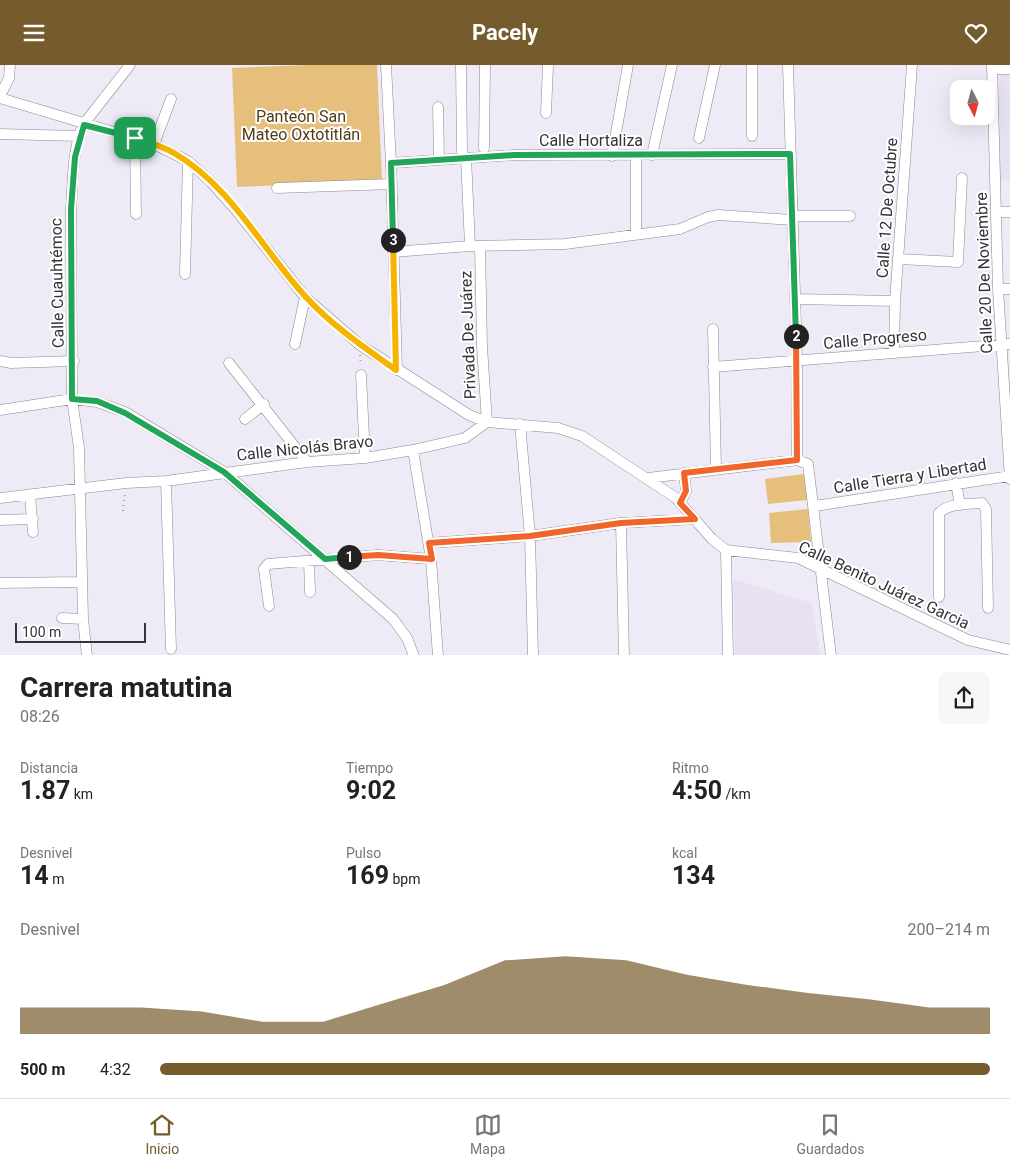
<!DOCTYPE html>
<html lang="es">
<head>
<meta charset="utf-8">
<style>
	body { margin:0; font-family:Roboto,sans-serif; background:#f6f6f6; color:#222; height:100vh; display:flex; flex-direction:column; font-size:19px; white-space:nowrap }
	* { box-sizing:border-box; margin:0 }
	p { font-size:16px; color:#767676 }
	.icon { flex:none; width:28px; height:28px; fill:none; stroke:currentColor; stroke-width:2; stroke-linecap:round; stroke-linejoin:round }
	.map { position:relative; height:590px; overflow:hidden }
	.drawer { display:flex; flex-direction:column; background:#fff; flex:1 }
	.drawer>* { flex:none }
	.needle { width:32px; rotate:174deg }
	.fabs { position:absolute; left:950px; top:15px; display:grid; gap:10px }
	.fabs a { display:grid; place-items:center; width:45px; height:45px; border-radius:10px; background:#fff; box-shadow:0 5px 20px #0002; font-size:25px }
	.scale { position:absolute; left:15px; bottom:12px; width:131px; box-sizing:border-box; padding-left:5px; border:2px solid #353337; border-top:0; font-size:14px; line-height:18px; white-space:nowrap; color:#353337; -webkit-text-stroke:4px #fff; paint-order:stroke }
	.pin { position:absolute; display:grid; place-items:center; width:42px; height:42px; color:#fff; margin:-21px; border-radius:10px; box-shadow:0 2px 8px #0006 }
	.km { position:absolute; width:25px; height:25px; margin:-12px; border-radius:50%; background:#222; color:#fff; font-size:14px; line-height:25px; text-align:center }
	.round { display:grid; place-items:center; flex:none; width:52px; height:52px; border-radius:10px; background:#f6f6f6 }
	.headline { display:flex; align-items:center; justify-content:space-between; height:85px; padding:0 20px }
	h1 { font-size:28px; font-weight:700; line-height:38px }
	.metrics { display:grid; grid-template-columns:repeat(3,1fr); gap:8px; height:85px; padding:5px 20px }
	.metrics div { display:grid; align-content:center }
	.metrics b { font-size:25px; font-weight:700 }
	.metrics small { font-size:14px; font-weight:400 }
	.metrics p { font-size:14px }
	.chart { height:140px; padding:10px 20px }
	.chart p { display:flex; justify-content:space-between }
	.chart svg { width:100%; height:90px; margin-top:5px; fill:#765c2d; opacity:.7 }
	ul { padding:0 20px; list-style:none; font-size:16px }
	li { display:grid; grid-template-columns:80px 60px 1fr; align-items:center; height:38px }
	li i { height:12px; border-radius:6px; background:#765c2d }
	header { display:flex; justify-content:space-between; align-items:center; height:65px; padding:0 20px; background:#765c2d; color:#fff; font-size:22px; font-weight:700 }
	.dock { display:flex; justify-content:space-around; align-items:center; height:70px; border-top:1px solid #e0e0e0; background:#fff; font-size:14px; color:#767676 }
	.dock a { display:grid; justify-items:center; gap:2px }
	.dock .current { color:#765c2d }
	.map>svg:first-child { display:block }
	.built { fill:#e8e1f4 }
	.green { fill:#e7bf7c }
	.lines { fill:none; stroke-linecap:round; stroke-linejoin:round }
	.minor-casing { stroke:#8a8791; stroke-width:11 }
	.path { stroke:#a09ea6; stroke-width:2; stroke-dasharray:1 4; stroke-linecap:butt }
	.minor { stroke:#fff; stroke-width:10 }
	.split-1-casing { stroke:#fff; stroke-width:10 }
	.split-2-casing { stroke:#fff; stroke-width:10 }
	.split-3-casing { stroke:#fff; stroke-width:10 }
	.split-4-casing { stroke:#fff; stroke-width:10 }
	.split-1 { stroke:#22a559; stroke-width:6 }
	.split-2 { stroke:#f0652b; stroke-width:6 }
	.split-3 { stroke:#22a559; stroke-width:6 }
	.split-4 { stroke:#f5b400; stroke-width:6 }
	.labels { text-anchor:middle; dominant-baseline:central; stroke-width:4; stroke-linejoin:round; paint-order:stroke }
	.park-label { font-size:16px; fill:#513c15; stroke:#fff }
	.street-label { font-size:16px; fill:#353337; stroke:#fff }
</style>
</head>
<body>
<header><svg class="icon" aria-label="menu" viewBox="0 0 24 24"><path d="M4 6h16M4 12h16M4 18h16"/></svg>Pacely<svg class="icon" aria-label="heart" viewBox="0 0 24 24"><path d="M12 20l-8-8c-3-5 5-10 8-4 3-6 11-1 8 4z"/></svg></header>
<div class="map">
<svg width="1010" height="591" viewBox="0 0 1010 591">
	<rect width="100%" height="100%" fill="#eeebf6"/>
	<path class="built" d="M999 8H1010V114L999 115Z
		M733 514 812 538 820 590H735Z"/>
	<path class="green" d="M307 0H377L382 116 237 122 232 3Z
		M804 409 807 435 768 439 765 414Z
		M808 444 811 477 771 478 769 448Z"/>
	<g class="lines">
		<defs>
			<path id="minor" d="M386 0 391 98 397 305
				M461 0 462 86
				M752 0V71
				M788 0 797 296V395
				M992 0 998 224 1010 414
				M992 4H1010
				M0 31 9 13 10 0
				M0 33 154 79 188 96 211 117 236 145 305 232 360 280 469 350 487 357 558 363 582 371 676 433 712 474 726 485 798 493 968 575 1010 585
				M438 42 439 94
				M546 48 548 0
				M0 69 79 71
				M135 73 136 149
				M699 73 715 0
				M154 79 171 34
				M484 83 485 0
				M652 90 672 0
				M612 91 628 0
				M466 92 470 181
				M391 98 514 90 790 89
				M277 123 392 119
				M996 147H1010
				M793 151H850
				M636 169V91
				M393 187 470 181 565 179 680 164 708 152 718 150 793 155
				M899 194 958 197 962 113
				M185 209 188 96
				M998 224H1010
				M795 234 895 236
				M713 264 716 404
				M295 279 305 232
				M894 288 895 236 912 0
				M0 296 11 298 74 296
				M229 298 307 397
				M713 302 1010 279
				M361 310 365 393
				M0 345 72 334 97 337 125 347 224 407 393 554 407 573 414 591
				M245 354 264 339
				M520 359 530 471 533 591
				M413 385 431 494 438 591
				M648 413 797 395 808 399 831 591
				M166 416 171 584
				M956 418 960 440
				M30 431 33 467
				M0 433 126 418 166 416 307 397 365 393 413 385 465 373 487 357 482 281 480 181
				M680 438 686 426 684 408
				M815 441 1010 411
				M0 455 33 454
				M621 458 624 591
				M429 478 530 471 621 458 695 454
				M726 485 728 591
				M309 496 310 527
				M0 518 81 517
				M939 532V448C949 438 968 439 982 438L986 444 988 543
				M269 541 264 504 268 499 378 490 431 494
				M62 553 83 554
				M87 591 83 554 79 383 72 334 71 144C73 116 72 86 83 60L130 0"/>
		</defs>
		<use href="#minor" class="minor-casing"/>
		<path class="path" d="M360 290 361 300
			M123 446 125 427"/>
		<use href="#minor" class="minor"/>
	</g>
	<g class="lines">
		<defs>
			<path id="split-1" d="M135 73 84 60 75 92 71 144 72 334 97 336 125 348 224 407 325 494 349 492"/>
			<path id="split-2" d="M349 492 378 490 432 494 429 478 530 471 621 458 695 454 680 438 686 426 684 408 797 395 796 271"/>
			<path id="split-3" d="M393 175 391 98 514 90 790 89 796 271"/>
			<path id="split-4" d="M135 73C148 77 162 81 174 88 231 121 262 184 305 231 331 260 365 283 396 305L393 175"/>
		</defs>
		<use href="#split-1" class="split-1-casing"/>
		<use href="#split-2" class="split-2-casing"/>
		<use href="#split-3" class="split-3-casing"/>
		<use href="#split-4" class="split-4-casing"/>
		<use href="#split-1" class="split-1"/>
		<use href="#split-2" class="split-2"/>
		<use href="#split-3" class="split-3"/>
		<use href="#split-4" class="split-4"/>
	</g>
	<g class="labels">
		<g class="park-label">
			<text x="301" y="51">Panteón San<tspan x="301" dy="18">Mateo Oxtotitlán</tspan></text>
		</g>
		<g class="street-label">
			<text x="591" y="75">Calle Hortaliza</text>
			<text transform="translate(887 143) rotate(-86)">Calle 12 De Octubre</text>
			<text transform="translate(984 208) rotate(-92)">Calle 20 De Noviembre</text>
			<text transform="translate(57 218) rotate(-91)">Calle Cuauhtémoc</text>
			<text transform="translate(468 270) rotate(-92)">Privada De Juárez</text>
			<text transform="translate(875 274) rotate(-5)">Calle Progreso</text>
			<text transform="translate(305 383) rotate(-6)">Calle Nicolás Bravo</text>
			<text transform="translate(910 411) rotate(-9)">Calle Tierra y Libertad</text>
			<text transform="translate(884 520) rotate(25)">Calle Benito Juárez Garcia</text>
		</g>
	</g>
</svg>
<div class="fabs">
<a><svg class="needle" viewBox="-14 -14 28 28"><path d="M0-13l5 13h-10z" fill="#e53935"/><path d="M0 13l5-13h-10z" fill="#767676"/></svg></a>
</div>
<div class="scale">100 m</div>
<div class="pin" style="left:135px;top:73px;background:#1e9e55"><svg class="icon" aria-label="arrive" viewBox="0 0 24 24"><path d="M6 21V4h12l-3 4 3 4H6"/></svg></div>
<b class="km" style="left:349px;top:492px">1</b>
<b class="km" style="left:796px;top:271px">2</b>
<b class="km" style="left:393px;top:175px">3</b>
</div>
<section class="drawer">
<div class="headline"><div><h1>Carrera matutina</h1><p>08:26</p></div><a class="round"><svg class="icon" aria-label="share" viewBox="0 0 24 24"><path d="M12 15V3M7 8l5-5 5 5M5 13v7h14v-7"/></svg></a></div>
<div class="metrics">
<div><p>Distancia</p><b>1.87<small> km</small></b></div>
<div><p>Tiempo</p><b>9:02</b></div>
<div><p>Ritmo</p><b>4:50<small> /km</small></b></div>
</div>
<div class="metrics">
<div><p>Desnivel</p><b>14<small> m</small></b></div>
<div><p>Pulso</p><b>169<small> bpm</small></b></div>
<div><p>kcal</p><b>134</b></div>
</div>
<div class="chart"><p><span>Desnivel</span>200–214 m</p>
<svg viewBox="0 0 160 44" preserveAspectRatio="none"><path d="M0 44V31L10 31L20 31L30 33L40 38L50 38L60 29L70 20L80 8L90 6L100 8L110 15L120 20L130 24L140 27L150 31L160 31V44z"/></svg>
</div>
<ul>
<li><b>500 m</b>4:32<i style="width:100%"></i></li>
</ul>
</section>
<nav class="dock">
<a class="current"><svg class="icon" aria-label="home" viewBox="0 0 24 24"><path d="M3 11l9-7 9 7M6 9v11h12V9"/></svg>Inicio</a>
<a><svg class="icon" aria-label="map" viewBox="0 0 24 24"><path d="M3 6l6-2 6 2 6-2v14l-6 2-6-2-6 2zM9 4v14M15 6v14"/></svg>Mapa</a>
<a><svg class="icon" aria-label="saved" viewBox="0 0 24 24"><path d="M7 4h10v16l-5-4-5 4z"/></svg>Guardados</a>
</nav>
</body>
</html>
